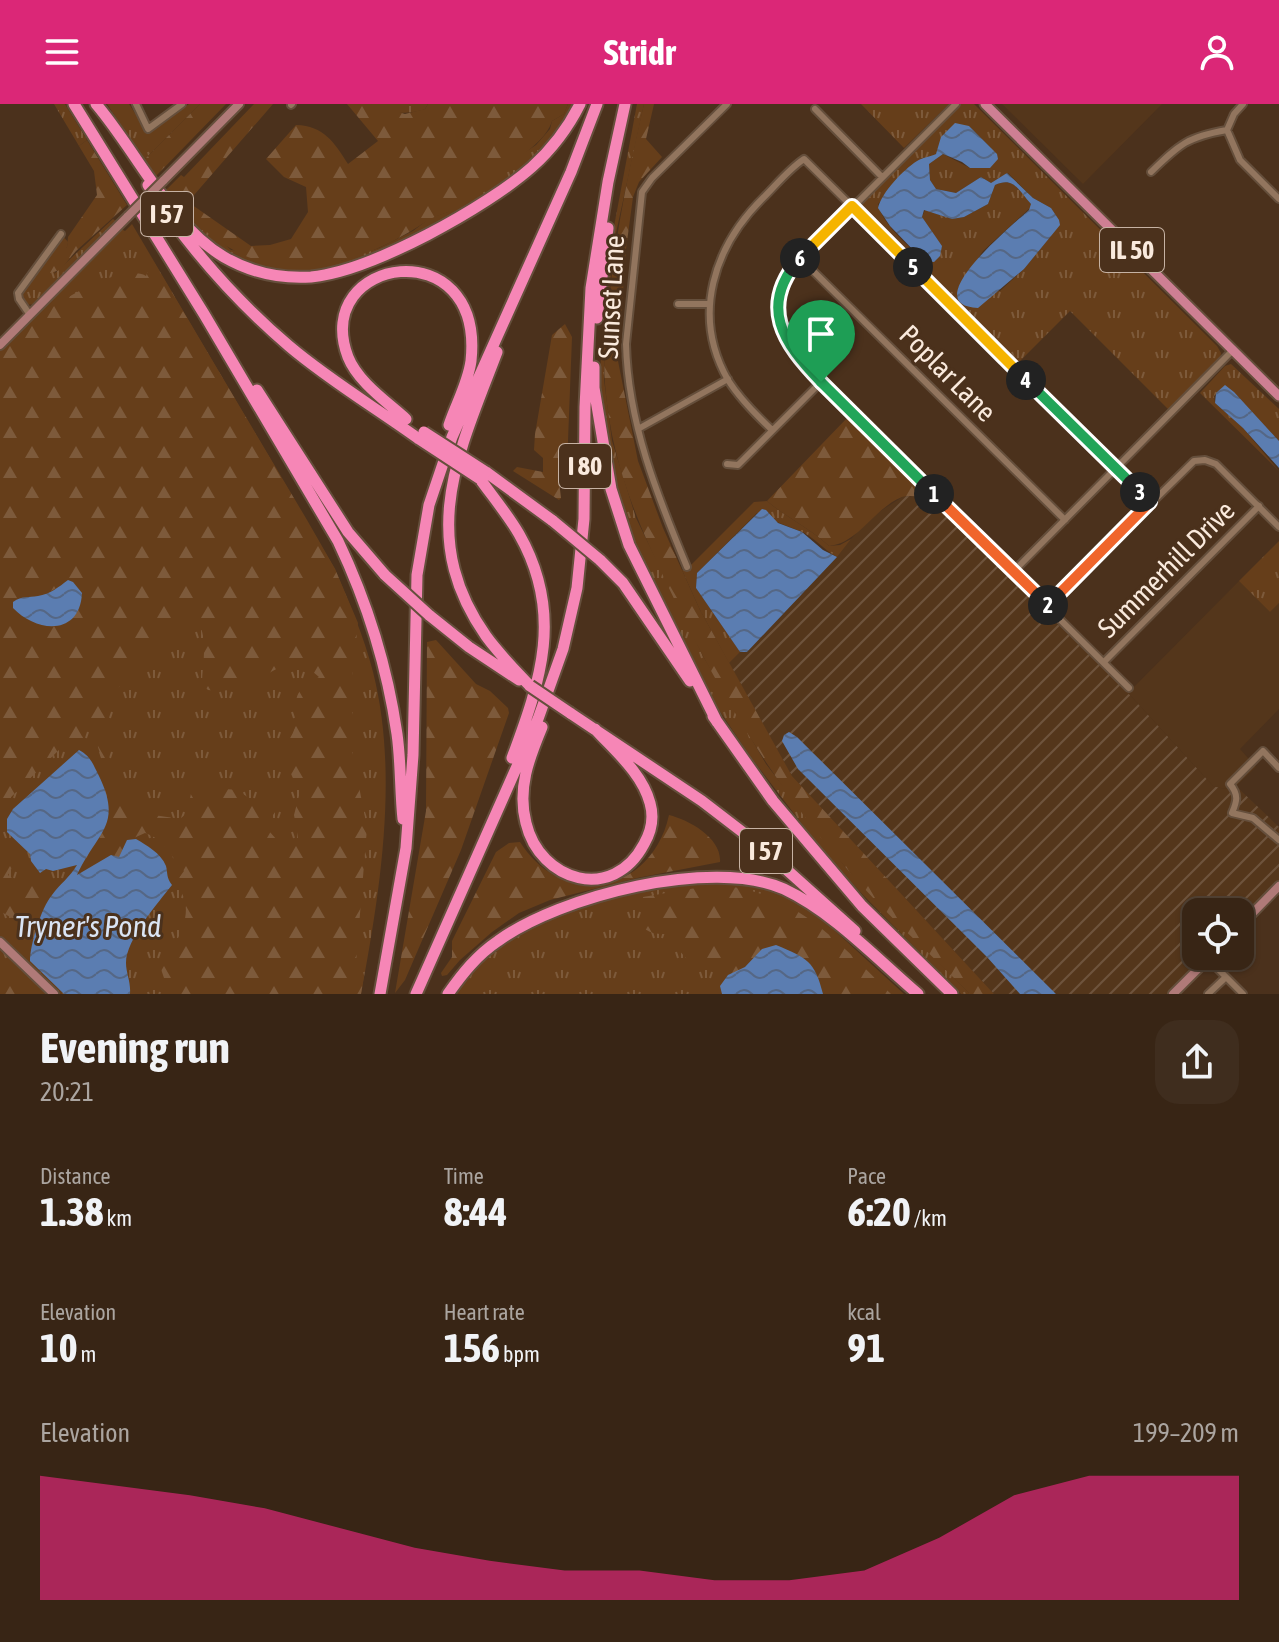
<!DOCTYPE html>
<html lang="en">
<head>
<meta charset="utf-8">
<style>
	body { margin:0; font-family:"Asap Condensed",sans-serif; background:#3f2d1e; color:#f1f3f6; height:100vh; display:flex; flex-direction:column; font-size:30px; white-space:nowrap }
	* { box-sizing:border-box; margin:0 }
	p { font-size:26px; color:#aba5a0 }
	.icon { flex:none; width:44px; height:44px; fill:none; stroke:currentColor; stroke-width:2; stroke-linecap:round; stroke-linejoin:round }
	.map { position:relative; height:890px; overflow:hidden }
	.details { display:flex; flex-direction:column; background:#382515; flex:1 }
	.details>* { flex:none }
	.tools { position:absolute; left:1182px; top:794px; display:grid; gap:16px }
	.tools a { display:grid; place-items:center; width:72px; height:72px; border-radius:16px; background:#382515; box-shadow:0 2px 6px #0004,0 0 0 2px #524234; font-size:40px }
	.pin { position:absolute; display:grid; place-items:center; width:68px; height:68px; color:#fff; margin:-82px -34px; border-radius:50% 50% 50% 0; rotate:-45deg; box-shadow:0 0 8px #0007 }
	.pin .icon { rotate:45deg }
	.km { position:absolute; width:40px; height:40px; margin:-20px; border-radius:50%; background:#222; color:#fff; font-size:22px; line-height:40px; text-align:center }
	.round { display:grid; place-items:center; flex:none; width:84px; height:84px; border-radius:24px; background:#3f2d1e }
	.summary { display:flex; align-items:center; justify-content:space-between; height:136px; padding:0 40px }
	h1 { font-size:44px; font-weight:700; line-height:60px }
	.metrics { display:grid; grid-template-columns:repeat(3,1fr); gap:12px; height:136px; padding:8px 40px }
	.metrics div { display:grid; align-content:center }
	.metrics b { font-size:40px; font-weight:700 }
	.metrics small { font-size:22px; font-weight:400 }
	.metrics p { font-size:22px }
	.chart { height:224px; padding:16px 40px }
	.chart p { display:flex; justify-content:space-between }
	.chart svg { width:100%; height:144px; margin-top:8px; fill:#db2777; opacity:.7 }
	header { display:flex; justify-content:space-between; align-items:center; height:104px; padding:0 40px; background:#db2777; color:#fff; font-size:36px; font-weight:700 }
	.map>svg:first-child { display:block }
	.built { fill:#54361b }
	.industrial { fill:url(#industrial-furrows) }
	.grass { fill:url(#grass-tufts); fill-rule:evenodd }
	.forest { fill:url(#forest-firs); fill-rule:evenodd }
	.wetland { fill:url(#wetland-marsh) }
	.water { fill:url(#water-waves) }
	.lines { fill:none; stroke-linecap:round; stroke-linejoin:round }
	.street-casing { stroke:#654f3c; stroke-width:10 }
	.secondary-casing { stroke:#654f3c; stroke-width:12 }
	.primary-casing { stroke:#654f3c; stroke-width:13 }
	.highway-casing { stroke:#654f3c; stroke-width:15 }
	.street { stroke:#92755e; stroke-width:6 }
	.secondary { stroke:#b07a78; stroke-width:8 }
	.primary { stroke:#ce7f93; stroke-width:9 }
	.highway { stroke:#f686b6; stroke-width:11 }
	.secondary-bridge-casing { stroke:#654f3c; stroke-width:12; stroke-linecap:butt }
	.highway-bridge-casing { stroke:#654f3c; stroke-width:15; stroke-linecap:butt }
	.secondary-bridge { stroke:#b07a78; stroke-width:8 }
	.highway-bridge { stroke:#f686b6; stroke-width:11 }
	.split-1-casing { stroke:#fff; stroke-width:16 }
	.split-2-casing { stroke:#fff; stroke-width:16 }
	.split-3-casing { stroke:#fff; stroke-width:16 }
	.split-4-casing { stroke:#fff; stroke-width:16 }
	.split-5-casing { stroke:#fff; stroke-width:16 }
	.split-6-casing { stroke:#fff; stroke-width:16 }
	.split-7-casing { stroke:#fff; stroke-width:16 }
	.split-1 { stroke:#22a559; stroke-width:10 }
	.split-2 { stroke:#f0652b; stroke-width:10 }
	.split-3 { stroke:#f0652b; stroke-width:10 }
	.split-4 { stroke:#22a559; stroke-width:10 }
	.split-5 { stroke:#f5b400; stroke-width:10 }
	.split-6 { stroke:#f5b400; stroke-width:10 }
	.split-7 { stroke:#22a559; stroke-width:10 }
	.labels { text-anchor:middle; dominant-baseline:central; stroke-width:6; stroke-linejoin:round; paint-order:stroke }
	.shield { fill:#4b311c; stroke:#c6b2a3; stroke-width:2 }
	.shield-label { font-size:26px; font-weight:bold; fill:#faeadd }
	.street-label { font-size:28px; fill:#faeadd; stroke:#4b311c }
	.water-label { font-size:30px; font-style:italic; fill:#dae4f4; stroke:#4b311c }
</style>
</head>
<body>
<header><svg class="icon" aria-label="menu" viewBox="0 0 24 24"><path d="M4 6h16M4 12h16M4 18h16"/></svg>Stridr<svg class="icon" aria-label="person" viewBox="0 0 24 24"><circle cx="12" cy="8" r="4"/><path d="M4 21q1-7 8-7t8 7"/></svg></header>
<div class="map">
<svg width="1279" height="890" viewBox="0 0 1279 890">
	<defs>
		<pattern id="industrial-furrows" width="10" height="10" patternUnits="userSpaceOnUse" patternTransform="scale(2)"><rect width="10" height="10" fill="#54361b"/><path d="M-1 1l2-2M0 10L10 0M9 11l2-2" fill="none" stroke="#6e533c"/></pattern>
		<pattern id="grass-tufts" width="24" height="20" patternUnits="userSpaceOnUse" patternTransform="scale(2)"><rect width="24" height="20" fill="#663e1a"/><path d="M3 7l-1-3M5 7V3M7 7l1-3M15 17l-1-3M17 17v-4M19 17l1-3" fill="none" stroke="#7d5a3b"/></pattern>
		<pattern id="forest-firs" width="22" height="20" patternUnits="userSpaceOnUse" patternTransform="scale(2)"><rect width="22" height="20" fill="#663e1a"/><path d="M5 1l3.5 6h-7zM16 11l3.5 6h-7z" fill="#7d5a3b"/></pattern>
		<pattern id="wetland-marsh" width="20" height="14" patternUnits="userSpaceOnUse" patternTransform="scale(2)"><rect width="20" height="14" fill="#663e1a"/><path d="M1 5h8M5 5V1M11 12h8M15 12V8" fill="none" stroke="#7d5a3b"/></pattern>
		<pattern id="water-waves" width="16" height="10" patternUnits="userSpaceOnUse" patternTransform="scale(2)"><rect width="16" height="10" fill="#5b7db1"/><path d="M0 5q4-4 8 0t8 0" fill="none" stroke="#556785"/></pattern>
	</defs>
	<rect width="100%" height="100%" fill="#4b311c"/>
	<path class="built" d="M1002 0H1162L1083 80Z
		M1239 477 1270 508 1279 499V605L1240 645 1256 663 1236 682 1224 685 1213 682 1128 589Z"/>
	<path class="industrial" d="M904 392 927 393 1128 589 1213 682 1224 685 1236 682 1279 723V777L1240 817V808H1196V852H1205L1167 890H994L792 672 729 559 740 548H747L837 453 851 435 873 412Z"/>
	<path class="grass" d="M54 0H65L87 36 79 42Z
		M107 0H129L145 25 151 27 189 0H200L144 56Z
		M568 0H574C566 14 558 29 548 41 509 86 441 119 388 143 369 151 350 161 331 165 307 170 281 170 258 163 216 152 190 119 165 87L168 84 186 106 231 146 341 157 379 144 413 127 430 114 448 108 477 80 536 41 550 25 552 17 564 10Z
		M637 0H644L614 138 605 239 604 276 612 337 636 414 703 552 766 660 846 764 970 890H961L864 792 825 750 750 652 715 600 658 495 621 412 600 299V266L610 144Z
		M861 0H949L904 44Z
		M961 0H974L1217 242 1221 249 1220 255 1169 306 1070 207 1017 260 861 105 859 101ZM969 22 991 44 981 64H970L943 50 929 60 930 76 936 85 956 89 981 73 991 79 1008 69 1033 94 1051 104 1050 133 1024 165 1000 187 958 184 983 147 1031 103V100C1020 87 1014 72 995 81L988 100 964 113 952 115 925 106 922 113 942 143 925 157C909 143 882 120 878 100L917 57 932 53Z
		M113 115 117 118 35 200 26 201 21 193 22 189 62 131 68 138 67 143 54 170Z
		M132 120 335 465C349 499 364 532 373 568 399 670 380 788 361 890H0V246L121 125 125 127Z
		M1231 260 1279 305V337L1237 292 1223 283 1214 292 1215 299 1243 324 1279 367 1200 289 1225 262Z
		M767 397C787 414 810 424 829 442L840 441 851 435 837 453C824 446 813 432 800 427 785 421 771 416 757 409L697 469 696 484 740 548 729 559 700 506 682 466 691 461 754 398Z
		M1279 437V499L1270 508 1239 477Z
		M716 776 770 784 810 804 904 890H452L490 846 518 830 583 800 673 781Z"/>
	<path class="forest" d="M200 0H226L156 72 144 56Z
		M254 0H273L188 98 251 142 270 141 291 135 308 108 306 83 284 73 266 55 296 21C324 22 334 38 348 60L378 37 347 0H371L405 10 425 5 428 0H568L564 10 552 17C544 43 502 63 480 79 472 85 468 95 460 101 450 110 437 110 427 117 359 162 277 186 208 129 193 117 180 99 168 84L181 71 184 73Z
		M644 0H654L646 35 662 53 639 78 633 93 626 145 618 257 638 357 663 424 700 506 792 672 994 890H970C929 848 885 810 847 765 773 680 715 582 667 480 635 413 611 356 605 280 603 256 606 232 608 208 614 137 628 69 644 0Z
		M87 36 127 101 76 147 60 166 50 169V164L67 143 68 133 97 91 94 67 79 42Z
		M152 155 307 416 335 465 358 519 350 595 355 623 351 641 367 724 355 871 364 872 361 890H175L165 877 161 865C175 839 199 808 177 782L178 775 184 767C169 751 167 737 145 729L127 737 119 753 76 772C84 756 110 723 110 708 111 701 106 690 104 682H113C129 713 149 709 180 715L187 709 194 675 210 681 216 688C235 680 245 691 260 703L268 695 278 704 268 718 261 723 269 727 277 736 287 738 298 734 294 711 300 688C292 672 282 656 288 638 291 632 295 627 295 620 297 592 291 589 319 573L306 562 291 557C260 572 245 591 208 586L202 580C202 558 210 532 195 514L167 528 113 590 106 624 112 677 107 672 93 627 87 620 81 638 71 637 63 642 0 704V251C12 239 24 226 37 215 56 198 122 158 146 172ZM68 476 74 512C56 529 34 520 15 507L22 492C42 493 52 488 68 476Z
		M565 220 572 233 567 362 559 377 561 394 559 396 513 367 517 363 543 368V354L534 346 535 330 552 231Z
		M848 313 927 393C920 393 909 391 902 393 874 404 859 439 829 442 810 424 787 414 767 397Z
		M436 536 476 580 490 587 508 604 509 609 461 746 405 876 395 889 426 707 427 538Z
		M669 711C689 716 722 734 720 758L637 774 550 796 519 809 492 828 460 856 447 871 442 872 441 869 452 853V837L496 748 509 739 520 738C564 807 652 789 669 711Z
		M0 739C13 753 18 754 8 771L24 783 32 782V773L36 771 40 778 46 775 60 782 50 793 45 803H35L20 819 0 807Z
		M726 782C798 790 842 842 891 890H823C814 855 808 856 776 841 761 846 755 853 744 863 737 870 729 870 722 877 713 864 707 861 691 860L665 830C652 830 645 828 638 816L644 809 643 793 696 784Z
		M0 853 29 879 26 890H0Z"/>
	<path class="wetland" d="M371 0H428L425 5C408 11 394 8 377 9Z"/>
	<path class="water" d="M955 19 969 22 997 50 998 55 990 64H970L962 58 943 50 929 60 930 76 936 85 956 89 981 73 991 79 1007 69 1033 94 1051 104 1059 116 1060 121 1024 165 978 204C914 201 1016 118 1029 106L1031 100C1019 87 1014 72 995 81L988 100 964 113 952 115 924 106 922 113 942 142 940 152 934 158 925 157 920 153 890 122 878 104C882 88 903 66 917 57 923 53 930 53 936 50L941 33Z
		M1225 281 1234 288 1279 337V364L1243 324 1215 299 1216 289Z
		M762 405 766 406 778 419 802 428 823 446 837 453 747 548H740L696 484 697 469Z
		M68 476 73 478 82 489C80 532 37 529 13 504V498C23 491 28 494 38 492 50 490 59 483 68 476Z
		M789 628 797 633 1056 890H1020L987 853 798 665 782 637 784 631Z
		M79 646C90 652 92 658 98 670 124 722 97 727 77 771L111 751 119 753 127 736 136 735C146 741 161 749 166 762 168 770 166 773 172 781 158 799 126 835 126 859 126 869 131 878 130 890H64L30 857C30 841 41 804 52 791 60 780 70 773 77 761L53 767 46 765 40 769 31 757 30 750 7 728V715L13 705Z
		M776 841C807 854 815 857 823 890H722L720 882 728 871 745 863 762 845Z"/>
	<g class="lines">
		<defs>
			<path id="street" d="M136 0 148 25 182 0
				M956 0 793 163C761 209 788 244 821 278L1129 584
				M291 1 292 0
				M815 5 882 73
				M1227 26 1240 56 1279 95
				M1151 68C1180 40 1187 33 1227 26L1234 10 1243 0
				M800 154 1065 416
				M678 200H710
				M30 211 19 195 18 189 61 130
				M638 325 728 275
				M772 326C756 311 740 295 728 276 691 211 714 142 764 93 777 80 789 65 804 55L1150 398
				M727 360 738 361 821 278
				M687 463C657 391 628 319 626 240L642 88 652 74 727 0
				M1013 468 1233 246
				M1047 502 1194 357 1205 356 1216 360 1279 423
				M1104 558 1259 402
				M1279 664 1263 647 1230 680C1239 691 1237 697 1232 709L1253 714 1279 736
				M1208 855 1243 890
				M1208 890 1226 873"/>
			<path id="secondary" d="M163 77 239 0
				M0 241 128 112
				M1240 822 1279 782
				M0 838 54 890
				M1173 890 1211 852"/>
			<path id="primary" d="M985 0 1279 292"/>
			<path id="highway" d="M74 0 204 210 338 437C368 500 387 561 397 630 401 658 400 687 403 715
				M96 0C137 48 170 121 224 153 250 168 281 175 311 173 372 167 487 103 532 63 552 45 568 24 580 0
				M148 81C187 141 234 195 289 242 329 276 376 304 419 335
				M597 214 608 124
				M497 248C459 348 416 432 486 532 499 550 515 566 530 582
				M594 263V284L611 385 629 441 717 618
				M257 286 348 428 385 471
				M406 315C386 297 358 278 348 253 310 152 485 125 471 257 468 279 456 300 449 321
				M486 368 553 417
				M480 375C493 393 508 411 519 430 564 509 541 576 512 654
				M600 456 623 479 690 577
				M429 511 469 543 519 576
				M570 609 702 697 758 740 855 827
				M713 612 773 697 862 802 952 890
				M542 623C529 654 517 685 526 719 540 778 613 799 644 740 651 728 654 713 650 699 642 669 615 647 595 625
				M380 890 406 744 413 651 417 471 429 401 452 333 571 68 597 0
				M416 890 538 615 563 545 577 484 584 415 585 303 591 184 608 78 625 0
				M448 890C462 870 477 851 498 837 560 792 712 753 784 785 833 808 877 855 918 890"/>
		</defs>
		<use href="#street" class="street-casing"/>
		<use href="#secondary" class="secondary-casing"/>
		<use href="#primary" class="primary-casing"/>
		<use href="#highway" class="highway-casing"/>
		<use href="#street" class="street"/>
		<use href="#secondary" class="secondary"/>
		<use href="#primary" class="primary"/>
		<use href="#highway" class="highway"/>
		<defs>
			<path id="secondary-bridge" d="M128 112 163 77"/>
			<path id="highway-bridge" d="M424 328 486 368
				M419 335 480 375
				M553 417 600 456
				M385 471 429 511
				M530 582 570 609"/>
		</defs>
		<use href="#secondary-bridge" class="secondary-bridge-casing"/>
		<use href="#highway-bridge" class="highway-bridge-casing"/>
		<use href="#secondary-bridge" class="secondary-bridge"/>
		<use href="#highway-bridge" class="highway-bridge"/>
	</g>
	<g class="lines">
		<defs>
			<path id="split-1" d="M821 278 934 390"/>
			<path id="split-2" d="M934 390 1048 501"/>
			<path id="split-3" d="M1048 501 1150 398 1140 388"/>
			<path id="split-4" d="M1026 276 1140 388"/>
			<path id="split-5" d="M913 163 1026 276"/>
			<path id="split-6" d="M800 154 852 102 913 163"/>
			<path id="split-7" d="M800 154C758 202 783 239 821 278"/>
		</defs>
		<use href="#split-1" class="split-1-casing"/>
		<use href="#split-2" class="split-2-casing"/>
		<use href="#split-3" class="split-3-casing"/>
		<use href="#split-4" class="split-4-casing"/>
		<use href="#split-5" class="split-5-casing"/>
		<use href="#split-6" class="split-6-casing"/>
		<use href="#split-7" class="split-7-casing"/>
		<use href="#split-1" class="split-1"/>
		<use href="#split-2" class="split-2"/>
		<use href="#split-3" class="split-3"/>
		<use href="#split-4" class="split-4"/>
		<use href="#split-5" class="split-5"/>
		<use href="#split-6" class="split-6"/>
		<use href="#split-7" class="split-7"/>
	</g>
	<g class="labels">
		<g class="shield">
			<rect x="141" y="88" width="52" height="44" rx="6"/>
			<rect x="1100" y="124" width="64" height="44" rx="6"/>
			<rect x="559" y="340" width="52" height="44" rx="6"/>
			<rect x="740" y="725" width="52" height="44" rx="6"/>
		</g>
		<g class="shield-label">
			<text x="167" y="110">I 57</text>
			<text x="1132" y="146">IL 50</text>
			<text x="585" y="362">I 80</text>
			<text x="766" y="747">I 57</text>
		</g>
		<g class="street-label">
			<text transform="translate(611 193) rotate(-87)">Sunset Lane</text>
			<text transform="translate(948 269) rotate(45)">Poplar Lane</text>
			<text transform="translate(1166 465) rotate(-45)">Summerhill Drive</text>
		</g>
		<g class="water-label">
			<text x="88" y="822">Tryner's Pond</text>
		</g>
	</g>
</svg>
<div class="tools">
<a><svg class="icon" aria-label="locate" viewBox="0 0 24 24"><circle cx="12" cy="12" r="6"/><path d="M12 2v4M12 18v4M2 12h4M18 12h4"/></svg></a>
</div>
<div class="pin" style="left:821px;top:278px;background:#1e9e55"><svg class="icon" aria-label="arrive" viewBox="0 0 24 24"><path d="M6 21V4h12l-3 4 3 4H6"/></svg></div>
<b class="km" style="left:934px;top:390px">1</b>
<b class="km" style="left:1048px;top:501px">2</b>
<b class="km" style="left:1140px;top:388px">3</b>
<b class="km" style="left:1026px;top:276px">4</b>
<b class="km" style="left:913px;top:163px">5</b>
<b class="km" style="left:800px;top:154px">6</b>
</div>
<section class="details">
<div class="summary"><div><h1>Evening run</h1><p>20:21</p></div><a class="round"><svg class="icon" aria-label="share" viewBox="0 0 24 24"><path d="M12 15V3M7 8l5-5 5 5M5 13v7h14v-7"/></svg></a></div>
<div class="metrics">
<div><p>Distance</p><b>1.38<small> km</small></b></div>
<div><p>Time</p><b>8:44</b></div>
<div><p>Pace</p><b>6:20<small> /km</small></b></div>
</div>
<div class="metrics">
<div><p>Elevation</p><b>10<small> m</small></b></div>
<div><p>Heart rate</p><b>156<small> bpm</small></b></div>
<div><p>kcal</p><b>91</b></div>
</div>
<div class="chart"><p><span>Elevation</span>199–209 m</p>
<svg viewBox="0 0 160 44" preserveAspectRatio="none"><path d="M0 44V6L10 9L20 12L30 16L40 22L50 28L60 32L70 35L80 35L90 38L100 38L110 35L120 25L130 12L140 6L150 6L160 6V44z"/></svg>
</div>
</section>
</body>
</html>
